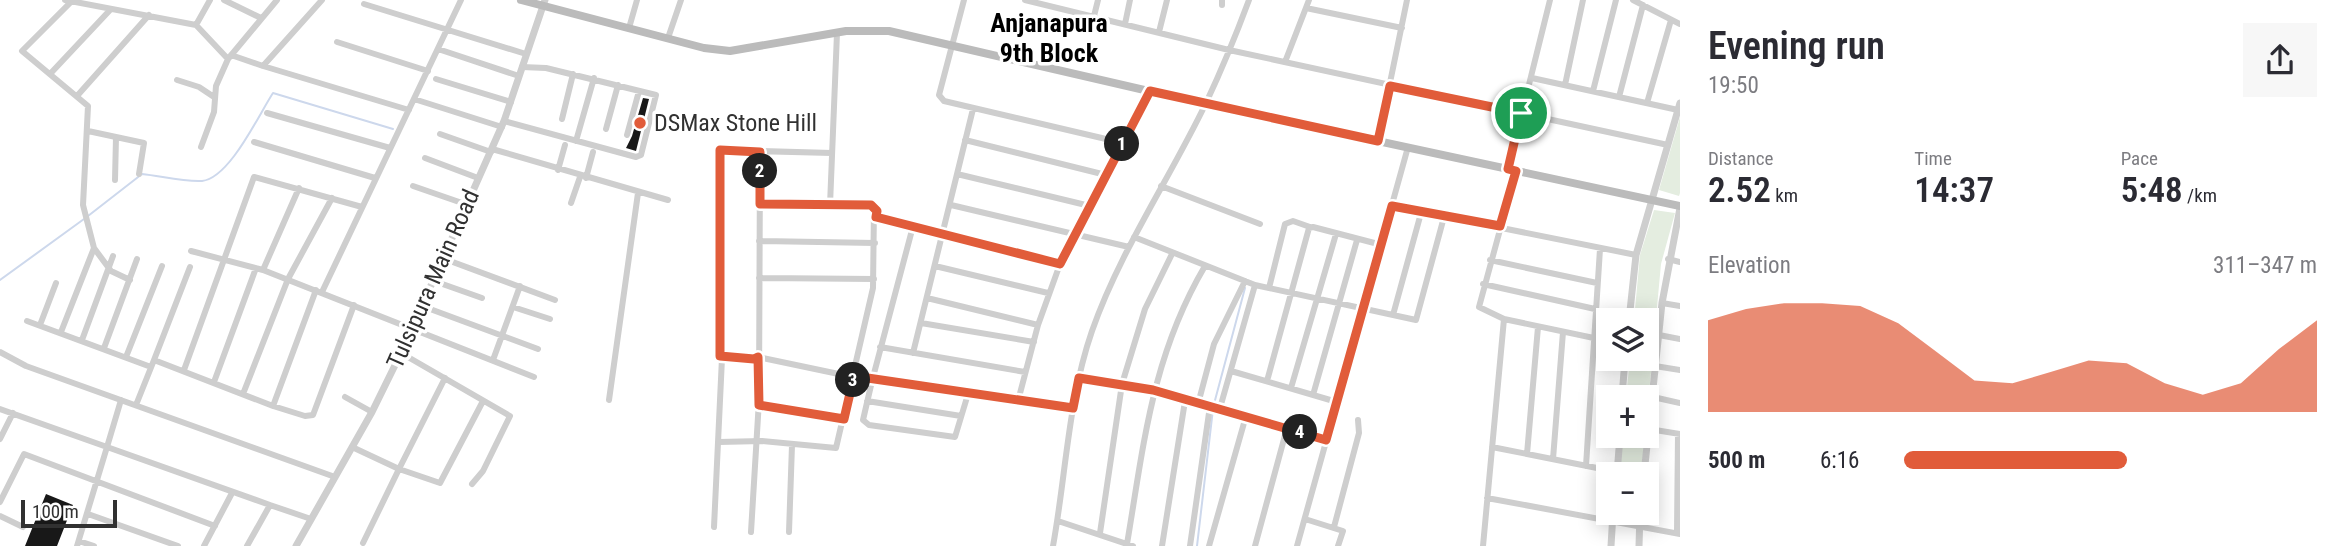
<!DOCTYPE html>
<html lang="en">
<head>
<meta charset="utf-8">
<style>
	body { margin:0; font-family:"Roboto Condensed",sans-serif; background:#f7f7f7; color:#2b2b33; height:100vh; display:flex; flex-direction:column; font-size:26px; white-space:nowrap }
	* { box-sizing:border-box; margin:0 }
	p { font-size:23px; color:#7c7c81 }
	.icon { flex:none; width:38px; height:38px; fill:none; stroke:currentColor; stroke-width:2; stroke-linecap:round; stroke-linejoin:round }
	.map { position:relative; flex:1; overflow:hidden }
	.drawer { display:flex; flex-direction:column; background:#fff; width:665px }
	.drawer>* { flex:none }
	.tools { position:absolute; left:1596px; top:308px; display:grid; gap:14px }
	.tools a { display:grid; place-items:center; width:63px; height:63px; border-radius:0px; background:#fff; box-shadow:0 4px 18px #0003; font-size:35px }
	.scale { position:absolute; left:21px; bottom:18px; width:96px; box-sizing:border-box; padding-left:7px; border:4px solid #313131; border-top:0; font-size:19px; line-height:24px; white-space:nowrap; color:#313131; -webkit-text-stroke:5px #fff; paint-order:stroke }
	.pin { position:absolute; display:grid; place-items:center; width:60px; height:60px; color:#fff; margin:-30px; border:4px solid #fff; border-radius:50%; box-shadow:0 2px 7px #0007 }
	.km { position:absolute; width:35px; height:35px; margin:-18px; border-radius:50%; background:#222; color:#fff; font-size:19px; line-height:35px; text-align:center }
	.round { display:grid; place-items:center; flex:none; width:74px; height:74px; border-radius:0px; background:#f7f7f7 }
	.head { display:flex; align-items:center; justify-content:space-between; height:119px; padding:0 28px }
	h1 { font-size:38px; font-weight:600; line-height:52px }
	.stats { display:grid; grid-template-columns:repeat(3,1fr); gap:10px; height:119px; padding:7px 28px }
	.stats div { display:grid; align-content:center }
	.stats b { font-size:35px; font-weight:600 }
	.stats small { font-size:19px; font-weight:400 }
	.stats p { font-size:19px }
	.chart { height:196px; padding:14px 28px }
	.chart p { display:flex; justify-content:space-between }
	.chart svg { width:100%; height:126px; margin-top:7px; fill:#e15c3a; opacity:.7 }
	ul { padding:0 28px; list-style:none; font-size:23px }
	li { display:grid; grid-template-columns:112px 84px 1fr; align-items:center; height:52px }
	li i { height:18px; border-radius:9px; background:#e15c3a }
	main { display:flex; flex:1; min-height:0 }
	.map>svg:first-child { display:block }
	.green { fill:#e4ede0 }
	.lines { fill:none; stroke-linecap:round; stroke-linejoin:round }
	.stream { stroke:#cdd8ec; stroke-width:2 }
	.building { fill:#181818 }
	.minor { stroke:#cecece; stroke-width:6 }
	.tertiary { stroke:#cecece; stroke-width:7 }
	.secondary { stroke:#bbb; stroke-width:8 }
	.route-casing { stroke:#fff; stroke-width:14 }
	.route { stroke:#e15c3a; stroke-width:9 }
	.poi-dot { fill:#e15c3a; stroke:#fff; stroke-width:2.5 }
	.labels { text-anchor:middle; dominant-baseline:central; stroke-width:7; stroke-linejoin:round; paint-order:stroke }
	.poi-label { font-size:24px; fill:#313131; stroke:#fff; text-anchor:start }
	.street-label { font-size:24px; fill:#313131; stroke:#fff }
	.neighbourhood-label { font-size:26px; font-weight:bold; fill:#000; stroke:#fff }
</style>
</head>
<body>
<main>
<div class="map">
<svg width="1680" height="546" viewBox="0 0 1680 546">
	<rect width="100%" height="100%" fill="#fff"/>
	<path class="green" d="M1680 117V193L1679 196 1659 190Z
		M1654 210 1675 213 1661 264 1647 415V397H1626L1630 359H1647V320H1634L1640 255Z
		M1622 436H1645L1641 474H1618Z"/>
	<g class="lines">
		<path class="stream" d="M88 216 142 174C161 176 183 182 202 181 230 178 259 114 273 93L393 129
			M0 280 84 219
			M1214 404 1245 288
			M1197 546 1213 409"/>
	</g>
	<path class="building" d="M643 98 649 99 636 151 626 148 632 136Z
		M46 494 73 505 57 546H25Z"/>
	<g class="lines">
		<path class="minor" d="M65 0 196 25 228 59
			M224 0 261 18
			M322 0 263 66 409 110
			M964 0 939 95 944 101 1123 143
			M1025 0 1229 50 1668 145
			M1633 0 1680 24
			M72 1 22 51 88 106 83 205 94 248
			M364 4 526 54
			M1222 5V0
			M1306 8 1402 28
			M1094 16 1098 0
			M1125 24 1130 0
			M196 25 210 0
			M629 28 637 0
			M1159 32 1167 0
			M668 38 681 0
			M337 42 428 71
			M438 49 519 76
			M231 55 263 66
			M1285 62 1309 0
			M50 74 111 9
			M1532 78 1678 110
			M436 79 511 102
			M177 80 199 87 214 97
			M1565 85 1583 0
			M1593 91 1616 0
			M77 96 149 15
			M1619 97 1643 5
			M414 99 502 127
			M1647 103 1671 20
			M267 113 390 148
			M562 119 573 74
			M504 121 636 157 641 155 656 95 546 68 522 67
			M606 129 618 85
			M88 131 144 143 139 174
			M440 134 491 152
			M627 135 639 91
			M965 140 1106 175
			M576 141 594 78
			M1378 141 1407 0
			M254 142 375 178
			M201 147 214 112 216 86 228 59 277 0
			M492 149 668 200
			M832 153 720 150V356L754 359 758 357 872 381 863 420 869 425 955 437 968 394
			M425 158 478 178
			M1508 169 1550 0
			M558 170 565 145
			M1516 171 1479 307 1504 319 1608 341
			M957 174 1090 206
			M586 178 593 152
			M115 180 116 137
			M413 186 465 204
			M1161 186 1260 224
			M571 203 580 177
			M830 205 837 33
			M951 205 1129 247
			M1392 206 1636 255
			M876 217 915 229
			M1134 237 1255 285 1416 320 1444 217
			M759 241 875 243
			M191 251 263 270 534 377
			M442 258 555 300
			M1668 259 1680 262
			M1490 260 1597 283
			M1060 264 918 229 912 230 872 381 1073 408
			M935 266 1048 293
			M263 270 299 188
			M759 278 874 279
			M434 281 482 298
			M1483 284 1595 309
			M1269 288 1285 224 1293 221 1310 227
			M322 292 461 0
			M927 298 1038 325
			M1662 303 1680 306
			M422 306 538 349
			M513 307 550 319
			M1393 315 1421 213
			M27 321 151 367
			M921 323 1034 342
			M40 325 56 283
			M61 332 94 248 111 271 130 280
			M1659 335 1680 339
			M82 340 113 256
			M880 347 1025 372
			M104 348 137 259
			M0 352 26 366 335 477
			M401 353 510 416 483 471 472 484
			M913 353 973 109
			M126 357 162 266
			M154 360 190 267
			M493 360 520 286
			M1655 366 1680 370
			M184 370 254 177 362 207
			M1231 371 1337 402
			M1079 378 1153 390 1326 440
			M1267 381 1309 228 1313 227 1382 245
			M214 382 256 268
			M1291 388 1336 234
			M243 394 288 279 332 198
			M1313 395 1357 240
			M345 397 372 412
			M1653 397 1680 403
			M121 400 107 447 270 505
			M609 400 638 193
			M867 401 961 416
			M1018 401 1038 325 1060 264 1150 91
			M1198 404 1214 344 1245 281
			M136 405 154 360 273 406 316 290
			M759 405 844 419
			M273 406 305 416 313 415 354 305
			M1220 408 1255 285
			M0 409 107 447 77 546
			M1649 429 1680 434
			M0 439 13 413
			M719 442 762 441 836 448 873 288 874 207 760 204
			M352 447 399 469 445 378
			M1492 447 1617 472
			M1527 454 1538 327
			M1553 459 1563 332
			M1586 466 1600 249
			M1487 498 1680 534
			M0 502 24 454 215 526
			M88 514 178 546
			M0 516 23 527
			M1305 519 1343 531 1338 546
			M1058 521 1133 546
			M714 527 722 358
			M1334 527 1359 433 1358 420
			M751 532 759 400 760 152
			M789 532 792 445
			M1100 533 1122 384 1145 309 1172 254
			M1677 533 1678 434
			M79 541 94 546
			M363 543 399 469 440 483 483 401
			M1127 544C1144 443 1152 356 1205 266
			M204 546 232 493
			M247 546 270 505 311 519
			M1053 546C1066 475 1068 400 1092 331 1120 251 1169 180 1206 103 1222 69 1236 35 1249 0
			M1162 546 1185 401
			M1190 546 1210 406
			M1209 546 1246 416
			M1255 546 1287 428
			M1297 546 1408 147
			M1483 546 1504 319"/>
		<path class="tertiary" d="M1629 320 1636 255 1680 103
			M1622 397 1625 359
			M1617 474 1620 436
			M1644 474 1662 303 1680 208
			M296 546 372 412 401 353 504 121 545 0
			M1611 546 1613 513
			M1639 546 1640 513"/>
		<path class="secondary" d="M521 0 704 48 730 51 846 31H889L1205 104 1680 206"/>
	</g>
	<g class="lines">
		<defs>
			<path id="route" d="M1390 86 1521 113 1508 169 1516 171 1500 226 1392 206 1326 440 1153 390 1079 378 1073 408 854 376 844 419 759 405 758 357 754 359 720 356V150L760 152V204L871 205 877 211 876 217 1060 264 1150 91 1378 141Z"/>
		</defs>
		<use href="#route" class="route-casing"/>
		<use href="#route" class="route"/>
	</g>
	<circle class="poi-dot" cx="640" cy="123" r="7"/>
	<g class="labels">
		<g class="poi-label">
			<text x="654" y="123">DSMax Stone Hill</text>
		</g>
		<g class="street-label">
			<text transform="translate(433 279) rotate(-66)">Tulsipura Main Road</text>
		</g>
		<g class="neighbourhood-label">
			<text x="1049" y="23">Anjanapura<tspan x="1049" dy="30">9th Block</tspan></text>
		</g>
	</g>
</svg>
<div class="tools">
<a><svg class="icon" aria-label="layers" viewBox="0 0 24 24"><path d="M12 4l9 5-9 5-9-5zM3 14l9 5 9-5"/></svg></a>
<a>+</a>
<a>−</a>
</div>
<div class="scale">100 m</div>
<div class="pin" style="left:1521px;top:113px;background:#1e9e55"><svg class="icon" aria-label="arrive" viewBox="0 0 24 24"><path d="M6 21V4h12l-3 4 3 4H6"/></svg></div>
<b class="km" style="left:1122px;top:144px">1</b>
<b class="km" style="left:760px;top:171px">2</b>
<b class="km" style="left:853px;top:380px">3</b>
<b class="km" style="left:1300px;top:432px">4</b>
</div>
<section class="drawer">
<div class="head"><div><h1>Evening run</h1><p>19:50</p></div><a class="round"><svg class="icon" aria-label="share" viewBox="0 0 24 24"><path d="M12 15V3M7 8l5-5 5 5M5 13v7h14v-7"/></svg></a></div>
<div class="stats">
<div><p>Distance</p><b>2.52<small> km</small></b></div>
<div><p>Time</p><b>14:37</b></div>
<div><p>Pace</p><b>5:48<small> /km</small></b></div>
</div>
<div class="chart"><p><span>Elevation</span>311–347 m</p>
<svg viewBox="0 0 160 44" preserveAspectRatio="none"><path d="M0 44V12L10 8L20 6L30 6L40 7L50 13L60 23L70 33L80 34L90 30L100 26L110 27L120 34L130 38L140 34L150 22L160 12V44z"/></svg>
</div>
<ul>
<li><b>500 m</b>6:16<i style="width:54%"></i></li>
</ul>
</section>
</main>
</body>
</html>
